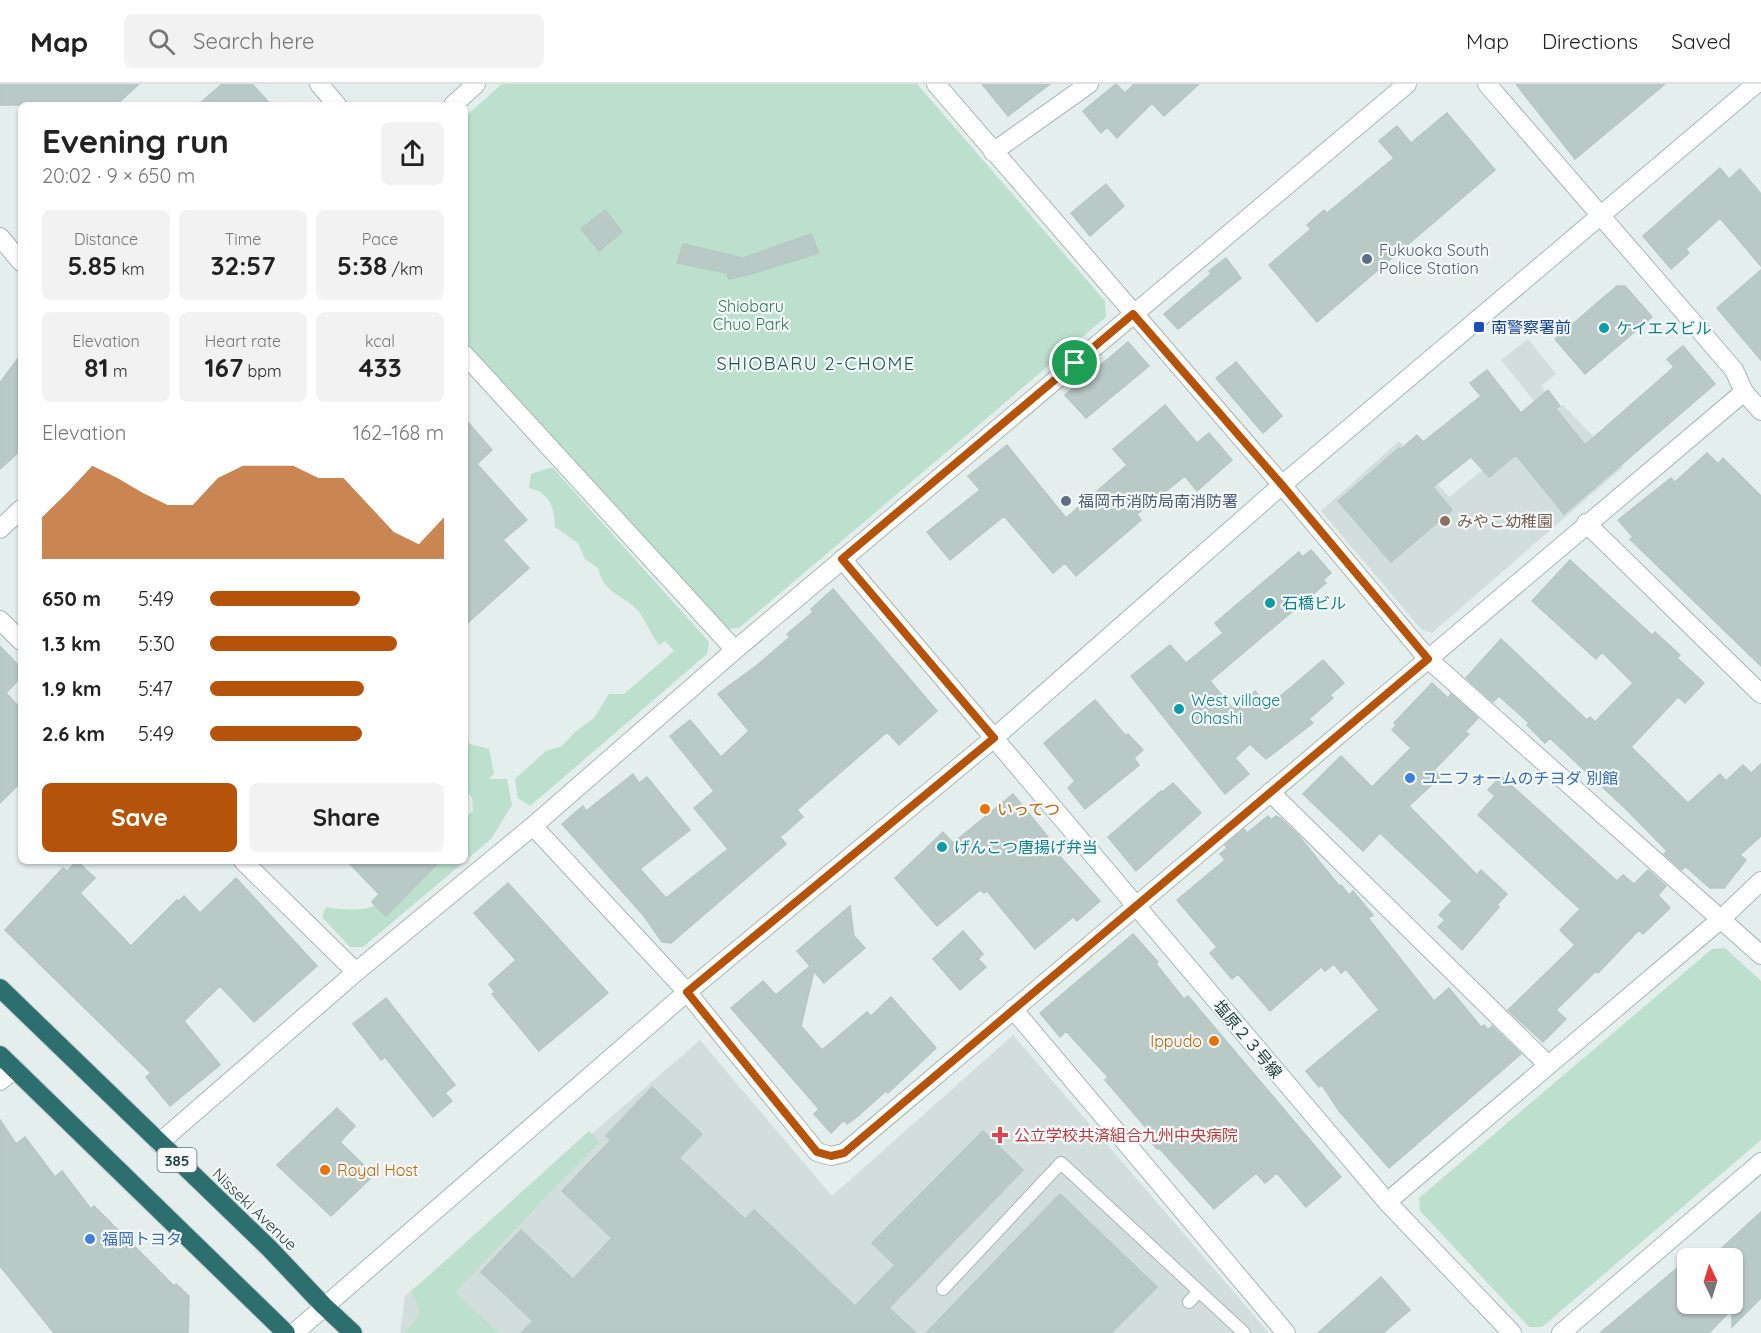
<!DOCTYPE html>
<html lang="en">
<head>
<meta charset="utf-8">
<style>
	body { margin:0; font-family:Quicksand,"Noto Sans JP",sans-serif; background:#f2f2f2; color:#222; height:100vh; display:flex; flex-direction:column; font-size:22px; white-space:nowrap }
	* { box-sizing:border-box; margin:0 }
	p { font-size:20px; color:#767676 }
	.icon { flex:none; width:33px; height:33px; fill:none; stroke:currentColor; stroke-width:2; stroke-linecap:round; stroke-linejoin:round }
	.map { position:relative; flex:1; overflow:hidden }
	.side { position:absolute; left:18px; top:18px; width:450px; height:762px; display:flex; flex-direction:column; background:#fff; border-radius:9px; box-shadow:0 2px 4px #0004 }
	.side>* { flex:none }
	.needle { width:39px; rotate:356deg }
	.fabs { position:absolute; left:1677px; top:1164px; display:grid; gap:12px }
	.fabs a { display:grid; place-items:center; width:66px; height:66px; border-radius:9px; background:#fff; box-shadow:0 2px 4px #0004; font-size:30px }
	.pin { position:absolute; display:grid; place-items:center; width:51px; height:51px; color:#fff; margin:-26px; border:3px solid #fff; border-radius:50%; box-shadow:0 2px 6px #0007 }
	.round { display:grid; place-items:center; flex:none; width:63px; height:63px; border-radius:9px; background:#f2f2f2 }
	.overview { display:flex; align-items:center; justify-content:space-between; height:102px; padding:0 24px }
	h1 { font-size:33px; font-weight:800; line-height:45px }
	.stats { display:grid; grid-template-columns:repeat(3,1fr); gap:9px; height:102px; padding:6px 24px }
	.stats div { display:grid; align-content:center; border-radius:9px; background:#f2f2f2; text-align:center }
	.stats b { font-size:26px; font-weight:800 }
	.stats small { font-size:16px; font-weight:400 }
	.stats p { font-size:16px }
	.chart { height:168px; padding:12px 24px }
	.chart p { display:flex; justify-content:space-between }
	.chart svg { width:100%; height:108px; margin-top:6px; fill:#b45309; opacity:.7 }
	.cta { display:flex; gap:12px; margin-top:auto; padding:12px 24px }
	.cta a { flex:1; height:69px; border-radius:9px; background:#b45309; color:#fff; font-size:24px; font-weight:800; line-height:69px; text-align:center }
	.cta a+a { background:#f2f2f2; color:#222 }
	ul { padding:0 24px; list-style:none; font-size:20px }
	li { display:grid; grid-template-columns:96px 72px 1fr; align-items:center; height:45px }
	li i { height:15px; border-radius:8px; background:#b45309 }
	header { display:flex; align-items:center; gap:36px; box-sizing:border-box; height:84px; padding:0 30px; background:#fff; border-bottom:2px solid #e0e0e0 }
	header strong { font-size:28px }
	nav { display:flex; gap:33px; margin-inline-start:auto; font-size:21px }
	.search { width:420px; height:54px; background:#f2f2f2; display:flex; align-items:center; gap:15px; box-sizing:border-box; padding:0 21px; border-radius:9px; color:#767676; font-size:22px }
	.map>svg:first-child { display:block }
	.built { fill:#d2dedb }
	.green { fill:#bce0cd }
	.building { fill:#b9c9c5; stroke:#b6c8c4; stroke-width:1.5 }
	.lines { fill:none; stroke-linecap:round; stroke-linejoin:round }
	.lane-casing { stroke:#a6b7b5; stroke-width:14 }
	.street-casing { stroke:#a6b7b5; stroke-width:20 }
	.secondary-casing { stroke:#a2bab7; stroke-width:20 }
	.highway-casing { stroke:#c1cac9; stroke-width:20 }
	.lane { stroke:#fff; stroke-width:12 }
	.street { stroke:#fff; stroke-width:18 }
	.secondary { stroke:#fff; stroke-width:18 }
	.highway { stroke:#2c6f6e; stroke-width:18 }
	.route-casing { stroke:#fff; stroke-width:12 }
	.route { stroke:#b45309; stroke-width:8 }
	.service-dot { fill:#5c6f8a; stroke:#f5faf9; stroke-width:2 }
	.transit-dot { fill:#1a4fb4; stroke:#f5faf9; stroke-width:2 }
	.culture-dot { fill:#0f9aa8; stroke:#f5faf9; stroke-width:2 }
	.education-dot { fill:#8d6e63; stroke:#f5faf9; stroke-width:2 }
	.shop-dot { fill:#3f7fe0; stroke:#f5faf9; stroke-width:2 }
	.food-dot { fill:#e8710a; stroke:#f5faf9; stroke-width:2 }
	.health-dot { fill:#e0444e; stroke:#f5faf9; stroke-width:2 }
	.labels { text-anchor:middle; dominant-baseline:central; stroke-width:4.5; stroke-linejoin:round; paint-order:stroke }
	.shield { fill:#f5faf9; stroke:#617877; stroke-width:1.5 }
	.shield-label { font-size:15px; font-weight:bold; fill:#22413f }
	.service-label { font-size:16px; fill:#4e5e75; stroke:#f5faf9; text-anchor:start }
	.park-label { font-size:16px; fill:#2a7a58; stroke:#f5faf9 }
	.transit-label { font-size:16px; fill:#164399; stroke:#f5faf9; text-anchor:start }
	.culture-label { font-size:16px; fill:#0d838f; stroke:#f5faf9; text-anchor:start }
	.education-label { font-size:16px; fill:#785e54; stroke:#f5faf9; text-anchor:start }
	.shop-label { font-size:16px; fill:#366cbe; stroke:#f5faf9; text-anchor:start }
	.food-label { font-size:16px; fill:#c56008; stroke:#f5faf9; text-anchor:start }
	.street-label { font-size:16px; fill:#22413f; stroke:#f5faf9 }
	.health-label { font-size:16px; fill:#be3a42; stroke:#f5faf9; text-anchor:start }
	.neighbourhood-label { font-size:18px; letter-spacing:1.5px; fill:#1d5452; stroke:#f5faf9 }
</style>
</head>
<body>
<header>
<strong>Map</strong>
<div class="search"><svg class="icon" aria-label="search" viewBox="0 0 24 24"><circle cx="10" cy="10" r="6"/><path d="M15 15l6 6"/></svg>Search here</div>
<nav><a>Map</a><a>Directions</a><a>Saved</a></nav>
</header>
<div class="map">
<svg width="1761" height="1249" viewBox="0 0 1761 1249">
	<rect width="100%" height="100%" fill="#e4eeec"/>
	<path class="built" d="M1528 255 1556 290 1541 302 1547 309 1535 318 1501 276Z
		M1563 321 1623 383 1432 549 1422 546 1321 427 1399 357 1449 413Z
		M1013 951 1269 1249H400L405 1212 700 956 832 1112Z"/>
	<path class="green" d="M502 0H917L1105 217 1106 233 739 544 726 545 465 262V33Z
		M549 384H553L709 558 707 570 530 722 518 714 515 695 546 667 562 662 575 648 594 634 609 610H624L674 567 665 557 659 561C651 550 646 538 639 528 624 510 604 511 598 484L585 475 578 459 555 443C554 423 550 409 529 404L531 390Z
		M465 654 470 660 489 665 494 689 489 695H507L512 721 491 755 465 777V734L473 727 472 713 465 708Z
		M425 777H465L363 863H350L322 833 326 823C383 833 389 814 425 777Z
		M1725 864 1761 897V1056L1542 1243H1529L1420 1127 1419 1114 1712 865Z
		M589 1047 599 1058 455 1208 499 1249H404C420 1232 424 1229 411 1208Z"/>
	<path class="building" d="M0 0H139L116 21H0Z
		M222 0H252L271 21H198Z
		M982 0H1050L1008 32Z
		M1116 0 1125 9 1134 0H1199L1164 32 1152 19 1117 54 1107 43 1101 49 1083 27Z
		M1516 0H1665L1575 75Z
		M1447 29 1495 86 1317 238 1269 181 1311 145 1307 141 1324 126 1327 129 1394 74 1379 57 1397 42 1411 59Z
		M1720 84 1729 95 1740 85 1761 110V182L1720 134 1686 165 1689 169 1671 185 1643 152Z
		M1106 100 1124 122 1090 152 1071 129Z
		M605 126 622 148 599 167 581 145Z
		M811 150 819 169 744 192 729 195 727 189 677 179 683 160 743 174Z
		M1226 174 1241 194 1178 245 1164 230 1211 190 1209 187Z
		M1761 186V276L1717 224Z
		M1617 202H1625L1652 233 1585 290 1555 255Z
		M1128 258 1149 282 1086 334 1065 311Z
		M1683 262 1715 300 1564 430 1516 371 1489 393 1471 373 1433 403 1452 426 1391 478 1338 417 1399 364 1400 366 1417 351 1423 358 1481 312 1470 299 1487 286 1521 329 1548 306 1560 322 1556 325 1585 361 1674 283 1667 275Z
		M21 270V366L0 385V299Z
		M1236 278 1282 332 1263 349 1216 294Z
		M1165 321 1197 359 1209 349 1232 376 1197 407 1185 392 1137 430 1141 436 1076 492 1065 479 1053 489 1004 432 950 476 927 448 980 406 968 392 1007 361 1066 434 1127 381 1113 365Z
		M465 335 492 366 477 380 527 436 503 456 529 484 465 541Z
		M1707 369 1718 380 1723 374 1761 412V582L1630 455 1633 453 1618 436 1671 394 1675 398Z
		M1311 466 1331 489 1323 496 1326 499 1210 597 1233 625 1255 607 1268 623 1323 576 1344 599 1330 611 1333 614 1309 635 1313 639 1266 675 1250 660 1235 674 1249 690 1225 710 1131 592 1170 561 1186 579 1223 549 1215 539 1299 468 1302 473Z
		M1570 476 1652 551 1655 548 1680 571 1677 574 1704 599 1685 619 1678 613 1631 663 1688 719 1720 690 1726 697 1743 681 1751 689 1761 680V752L1740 771 1746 776 1724 804H1710L1685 782 1682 786 1664 770 1667 767 1627 726 1550 654 1545 659 1527 641 1529 639 1499 612 1493 618 1466 594 1501 555 1587 636 1590 633 1595 638 1633 599 1602 568 1596 575 1532 517Z
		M833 505 937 627 899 661 887 648 797 726 803 733 780 753 786 760 671 859 662 858 644 832 562 740 583 722 586 727 633 690 639 699 647 693 690 746 640 785 666 814 728 765 694 724 714 707 670 652 690 636 721 673 749 647 718 610 756 582 790 553 787 550 813 528 811 525Z
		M0 562 21 584V593L6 609 21 625V698L0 719Z
		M1432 599 1448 614 1451 610 1478 634 1465 648 1469 650 1434 686 1441 692 1409 722 1477 791 1481 786 1507 810 1497 821 1499 823 1462 866 1438 843 1445 836 1439 831 1452 817 1380 749 1363 767 1303 710 1341 672 1372 703 1411 664 1392 646 1396 641 1394 639Z
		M1095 616 1126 652 1128 650 1143 666 1134 674 1139 681 1085 725 1068 704 1075 697 1044 659Z
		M1501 692 1617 797 1623 791 1634 800 1648 786 1666 802 1658 811 1670 824 1643 850 1639 846 1598 889 1596 887 1556 926 1566 935 1543 958 1508 926 1575 861 1560 846 1580 825 1478 731 1495 712 1488 706Z
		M1173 699 1201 729 1136 787 1108 753 1161 707 1162 708Z
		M1013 710 1048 753 1045 756 1100 817 1077 837 1073 833 1035 865 987 807 984 809 980 806 937 842 895 794 943 748 953 759Z
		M1268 732 1271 736 1276 732 1280 734 1298 751 1340 803 1341 801 1349 811 1353 807 1373 831 1368 834 1434 917 1449 904 1481 943 1484 941 1488 946 1492 942 1521 970 1389 1084 1339 1027 1322 1001 1319 1003 1306 987 1379 926 1346 885 1341 889 1334 880 1325 887 1321 883 1270 927 1238 890 1232 895 1210 869 1217 863 1177 816 1225 776 1220 770 1227 764 1225 761 1244 745 1247 749Z
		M77 777 95 794 80 809 131 862 177 816 179 817 184 812 200 829 236 794 317 882 254 938 220 902 184 937 220 981 170 1022 146 993 151 989 5 846 63 784 67 787Z
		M347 777H440L386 832 372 818 379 810Z
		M508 799 608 909 539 967 492 910 495 908 489 900 516 876 474 829Z
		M850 822 854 852 865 864 824 899 814 887 801 942 822 966 867 928 871 932 891 913 936 964 888 1009 886 1007 858 1032 847 1040 844 1036 831 1049 814 1030 819 1025 731 924 763 897 776 911 810 882 797 867Z
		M963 847 983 870 978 875 986 883 960 906 933 875Z
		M1133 850 1158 878 1156 880 1184 915 1188 912 1341 1093 1306 1123 1277 1089 1265 1099 1256 1089 1214 1125 1159 1064 1157 1065 1145 1051 1149 1047 1105 996 1108 993 1066 947 1060 953 1040 929Z
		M386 914 455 1001 445 1009 452 1017 433 1033 385 973 381 976 353 940Z
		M652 1003 702 1050 679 1074 745 1135 754 1126 855 1222 895 1181 872 1159 983 1047 1023 1086 889 1224 916 1249H521L533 1237 481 1188 521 1146 573 1195 612 1154 562 1107 611 1056 606 1052Z
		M337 1024 355 1042 340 1058 374 1091 331 1132 277 1081Z
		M0 1036 16 1060 25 1053 55 1093 62 1087 91 1125 94 1122 174 1202 176 1200 189 1212 188 1249H54L0 1182Z
		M1060 1110 1157 1203 1111 1249H926Z
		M1761 1128V1214L1732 1243V1225L1709 1249H1600L1688 1175V1220H1732V1174H1711Z
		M1381 1193 1410 1226 1383 1249H1318Z"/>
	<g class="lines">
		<defs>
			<path id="lane" d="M943 1205 1061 1079 1244 1249
				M1189 1218 1199 1207"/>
			<path id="street" d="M319 0 337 21
				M936 0 1282 401 1428 575 1761 871
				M1487 0 1734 286 1744 308 1761 327
				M453 21 476 0
				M993 68 1089 0
				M0 153 21 178
				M465 271 735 566
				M1586 439 1761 610
				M0 445 21 425
				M842 475 994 654
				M0 536 21 557
				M1270 708 1547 980
				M533 742 687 908 817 1068 831 1072 844 1069
				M243 777 356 888
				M1013 925 1286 1249
				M0 997 15 985
				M159 1059 356 888 533 742 735 566 1407 0"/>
			<path id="secondary" d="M994 654 1387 1118 1512 1249
				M844 1069 1744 308
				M1387 1118 1721 835 1761 797
				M294 1249 687 908 994 654 1282 401 1756 0
				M1561 1249 1761 1078"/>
			<path id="highway" d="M0 904 269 1164 323 1221 353 1249
				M0 971 286 1249"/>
		</defs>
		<use href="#lane" class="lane-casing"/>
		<use href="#street" class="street-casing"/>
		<use href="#secondary" class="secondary-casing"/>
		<use href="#highway" class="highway-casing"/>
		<use href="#lane" class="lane"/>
		<use href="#street" class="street"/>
		<use href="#secondary" class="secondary"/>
		<use href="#highway" class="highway"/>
	</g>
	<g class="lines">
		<defs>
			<path id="route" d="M1133 230 1282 401 1428 575 844 1069 831 1072 817 1068 687 908 994 654 842 475Z"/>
		</defs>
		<use href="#route" class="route-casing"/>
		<use href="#route" class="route"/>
	</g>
	<g class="service-dot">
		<circle cx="1367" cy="175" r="6"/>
		<circle cx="1066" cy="417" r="6"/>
	</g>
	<rect class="transit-dot" x="1473" y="237" width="12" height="12" rx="3"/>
	<g class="culture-dot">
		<circle cx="1604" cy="244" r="6"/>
		<circle cx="1270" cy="519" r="6"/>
		<circle cx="1179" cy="625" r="6"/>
		<circle cx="942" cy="763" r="6"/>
	</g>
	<circle class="education-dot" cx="1445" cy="437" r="6"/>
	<g class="shop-dot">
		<circle cx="1410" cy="694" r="6"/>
		<circle cx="90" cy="1155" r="6"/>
	</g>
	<g class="food-dot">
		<circle cx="985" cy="725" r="6"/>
		<circle cx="1214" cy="957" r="6"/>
		<circle cx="325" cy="1086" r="6"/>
	</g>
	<path class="health-dot" d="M997 1042h6v6h6v6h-6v6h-6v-6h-6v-6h6z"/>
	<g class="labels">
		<rect class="shield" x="157.5" y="1064" width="39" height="24" rx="4.5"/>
		<g class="shield-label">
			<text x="177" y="1076">385</text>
		</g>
		<g class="service-label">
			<text x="1379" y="166">Fukuoka South<tspan x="1379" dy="18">Police Station</tspan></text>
			<text x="1078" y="417">福岡市消防局南消防署</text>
		</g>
		<g class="park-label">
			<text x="751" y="222">Shiobaru<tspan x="751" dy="18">Chuo Park</tspan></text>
		</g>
		<g class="transit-label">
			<text x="1491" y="243">南警察署前</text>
		</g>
		<g class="culture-label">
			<text x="1616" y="244">ケイエスビル</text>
			<text x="1282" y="519">石橋ビル</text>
			<text x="1191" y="616">West village<tspan x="1191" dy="18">Ohashi</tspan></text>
			<text x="954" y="763">げんこつ唐揚げ弁当</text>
		</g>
		<g class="education-label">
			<text x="1457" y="437">みやこ幼稚園</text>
		</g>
		<g class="shop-label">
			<text x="1422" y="694">ユニフォームのチヨダ 別館</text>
			<text x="102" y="1155">福岡トヨタ</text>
		</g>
		<g class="food-label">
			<text x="997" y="725">いってつ</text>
			<text x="1202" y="957" text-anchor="end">Ippudo</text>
			<text x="337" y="1086">Royal Host</text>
		</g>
		<g class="street-label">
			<text transform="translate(1248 955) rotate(50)">塩原２３号線</text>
			<text transform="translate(255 1125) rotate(44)">Nisseki Avenue</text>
		</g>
		<g class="health-label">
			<text x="1014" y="1051">公立学校共済組合九州中央病院</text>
		</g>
		<g class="neighbourhood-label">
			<text x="816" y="279">SHIOBARU 2-CHOME</text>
		</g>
	</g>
</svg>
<div class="fabs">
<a><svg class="needle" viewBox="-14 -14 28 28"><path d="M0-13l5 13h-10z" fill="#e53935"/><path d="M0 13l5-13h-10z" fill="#767676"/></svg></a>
</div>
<div class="pin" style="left:1075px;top:279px;background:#1e9e55"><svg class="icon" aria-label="arrive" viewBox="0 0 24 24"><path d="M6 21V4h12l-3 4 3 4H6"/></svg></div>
<section class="side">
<div class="overview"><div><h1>Evening run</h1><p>20:02 · 9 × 650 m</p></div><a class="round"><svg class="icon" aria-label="share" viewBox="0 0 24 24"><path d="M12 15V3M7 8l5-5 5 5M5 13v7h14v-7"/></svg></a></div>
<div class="stats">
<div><p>Distance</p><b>5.85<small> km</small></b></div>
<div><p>Time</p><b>32:57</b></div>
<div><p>Pace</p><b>5:38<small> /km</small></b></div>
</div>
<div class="stats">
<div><p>Elevation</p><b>81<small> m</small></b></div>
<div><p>Heart rate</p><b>167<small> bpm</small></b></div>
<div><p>kcal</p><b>433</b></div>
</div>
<div class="chart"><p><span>Elevation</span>162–168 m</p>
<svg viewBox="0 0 160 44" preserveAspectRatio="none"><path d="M0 44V27L10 17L20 6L30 11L40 17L50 22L60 22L70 11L80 6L90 6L100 6L110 11L120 11L130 22L140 33L150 38L160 27V44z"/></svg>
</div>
<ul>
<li><b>650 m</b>5:49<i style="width:64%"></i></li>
<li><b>1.3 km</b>5:30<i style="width:80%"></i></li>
<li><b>1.9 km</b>5:47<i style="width:66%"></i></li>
<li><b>2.6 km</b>5:49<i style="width:65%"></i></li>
</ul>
<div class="cta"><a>Save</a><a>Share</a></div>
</section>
</div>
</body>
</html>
